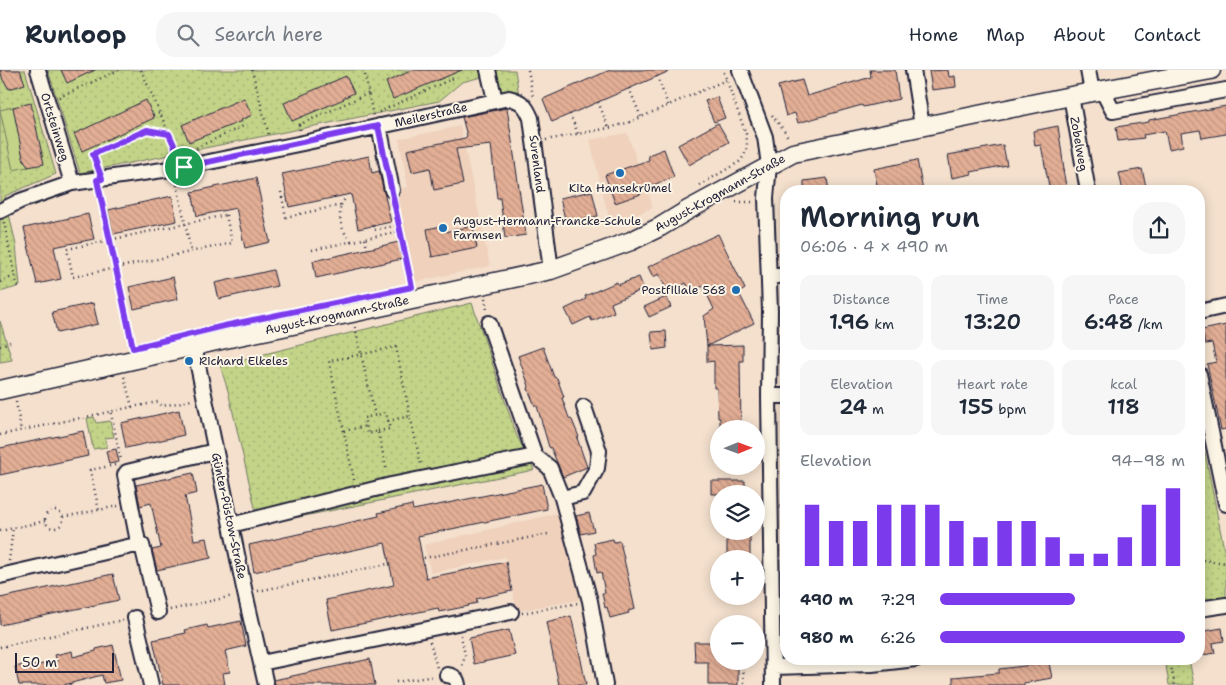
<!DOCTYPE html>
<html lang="en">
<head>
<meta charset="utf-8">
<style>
	body { margin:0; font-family:"Shantell Sans",sans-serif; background:#f6f6f7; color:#1f2937; height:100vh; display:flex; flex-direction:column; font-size:19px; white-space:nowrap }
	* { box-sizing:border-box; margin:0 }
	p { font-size:16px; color:#747a83 }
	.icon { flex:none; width:28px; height:28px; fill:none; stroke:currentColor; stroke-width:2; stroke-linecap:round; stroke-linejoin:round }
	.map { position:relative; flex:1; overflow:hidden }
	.drawer { position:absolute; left:780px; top:115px; width:425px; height:480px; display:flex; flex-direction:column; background:#fff; border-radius:20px; box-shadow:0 2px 12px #0003 }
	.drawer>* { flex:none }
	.needle { width:32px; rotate:89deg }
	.fabs { position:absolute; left:710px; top:350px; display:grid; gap:10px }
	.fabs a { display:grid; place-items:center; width:55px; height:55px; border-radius:50%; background:#fff; box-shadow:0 2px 12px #0003; font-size:25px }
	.scale { position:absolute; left:15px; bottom:12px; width:99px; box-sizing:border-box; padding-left:5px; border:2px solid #22223b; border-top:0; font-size:14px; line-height:18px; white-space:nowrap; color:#22223b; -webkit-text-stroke:4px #fcf5e5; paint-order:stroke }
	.pin { position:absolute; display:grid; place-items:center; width:42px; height:42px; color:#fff; margin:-21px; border:2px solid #fff; border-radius:50%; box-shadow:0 1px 5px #0007 }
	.round { display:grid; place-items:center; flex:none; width:52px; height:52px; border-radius:20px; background:#f6f6f7 }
	.summary { display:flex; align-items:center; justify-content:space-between; height:85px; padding:0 20px }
	h1 { font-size:28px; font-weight:600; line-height:38px }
	.stats { display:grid; grid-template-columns:repeat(3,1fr); gap:8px; height:85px; padding:5px 20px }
	.stats div { display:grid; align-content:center; border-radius:12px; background:#f6f6f7; text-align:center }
	.stats b { font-size:21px; font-weight:600 }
	.stats small { font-size:14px; font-weight:400 }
	.stats p { font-size:14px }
	.chart { height:140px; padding:10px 20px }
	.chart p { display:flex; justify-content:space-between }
	.chart svg { width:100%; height:90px; margin-top:5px; stroke:#7c3aed; stroke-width:6 }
	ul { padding:0 20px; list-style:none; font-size:16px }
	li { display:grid; grid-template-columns:80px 60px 1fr; align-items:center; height:38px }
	li i { height:12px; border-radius:6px; background:#7c3aed }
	header { display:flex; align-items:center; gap:30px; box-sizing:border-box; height:70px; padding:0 25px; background:#fff; border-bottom:1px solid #e0e1e3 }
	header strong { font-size:24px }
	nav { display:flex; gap:28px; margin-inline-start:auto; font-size:18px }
	.search { width:350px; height:45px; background:#f6f6f7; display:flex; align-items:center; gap:12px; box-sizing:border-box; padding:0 18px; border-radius:20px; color:#747a83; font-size:19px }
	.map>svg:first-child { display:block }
	.built { fill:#efd1bc }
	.park { fill:url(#park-dots); stroke:#727b62 }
	.garden { fill:#c3d488; stroke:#727b62 }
	.building { fill:url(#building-back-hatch); stroke:#22223b }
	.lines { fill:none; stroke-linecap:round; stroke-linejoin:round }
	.minor-casing { stroke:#22223b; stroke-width:18 }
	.major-casing { stroke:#22223b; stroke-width:21 }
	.path { stroke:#22223b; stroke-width:2.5; stroke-dasharray:1 4; stroke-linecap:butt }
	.minor { stroke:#fcf5e5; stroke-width:14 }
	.major { stroke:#fcf5e5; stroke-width:18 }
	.route-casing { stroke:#fff; stroke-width:10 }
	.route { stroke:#7c3aed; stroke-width:6 }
	.poi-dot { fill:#1f6fb2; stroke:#fcf5e5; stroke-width:2 }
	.labels { text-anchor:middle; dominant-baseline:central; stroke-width:4; stroke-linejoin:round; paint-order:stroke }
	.street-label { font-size:12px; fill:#22223b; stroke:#fcf5e5 }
	.poi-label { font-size:12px; fill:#22223b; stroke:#fcf5e5; text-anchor:start }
</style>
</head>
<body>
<header>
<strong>Runloop</strong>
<div class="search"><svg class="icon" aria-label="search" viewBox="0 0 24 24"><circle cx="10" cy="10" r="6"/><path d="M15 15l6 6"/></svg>Search here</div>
<nav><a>Home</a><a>Map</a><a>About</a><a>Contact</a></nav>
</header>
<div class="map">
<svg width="1226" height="615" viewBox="0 0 1226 615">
	<defs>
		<pattern id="park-dots" width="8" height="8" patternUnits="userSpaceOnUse" patternTransform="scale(1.25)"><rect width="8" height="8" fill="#c3d488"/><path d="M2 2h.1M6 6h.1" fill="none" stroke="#a7b676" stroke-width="1.8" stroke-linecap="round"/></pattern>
		<pattern id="building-back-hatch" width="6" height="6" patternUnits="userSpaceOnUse" patternTransform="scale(1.25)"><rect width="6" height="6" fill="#e2ae95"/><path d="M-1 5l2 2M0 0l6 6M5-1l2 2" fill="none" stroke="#c29581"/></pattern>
	</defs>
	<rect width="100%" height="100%" fill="#f4e0cd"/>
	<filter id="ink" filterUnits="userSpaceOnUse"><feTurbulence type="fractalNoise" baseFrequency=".02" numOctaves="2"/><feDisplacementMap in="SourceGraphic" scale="10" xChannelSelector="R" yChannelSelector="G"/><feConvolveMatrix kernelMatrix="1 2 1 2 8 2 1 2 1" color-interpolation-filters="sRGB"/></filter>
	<g filter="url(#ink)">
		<path class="built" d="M460 56 490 196 414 212 395 120 408 117 399 69Z
			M627 63 653 137 611 157 590 70Z
			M558 443 583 529 517 541 505 487 431 503 424 475Z"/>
		<path class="park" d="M0 0H25L56 104 5 126 16 175 20 216 0 222Z
			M48 0H515L519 26 493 28 486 6 462 12 439 31 80 103Z
			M472 233 516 364 534 400 259 455 228 321 220 295Z
			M0 251 12 290 0 292Z
			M94 347 96 353 110 351 114 367 105 368 107 377 93 379 87 348Z
			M1199 353 1226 489V531L1199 537Z
			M1165 589H1189L1194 615H1169Z"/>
		<path class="garden" d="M13 37 18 49H15L21 61H18L23 73 20 74 25 85 22 86 25 92H27L28 97 13 100 0 40Z"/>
		<path class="building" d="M0 0H20L25 14 9 19 3 10Z
			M61 0H95L67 13Z
			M413 0H462L393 29 386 12Z
			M610 0H672L552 52 543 29Z
			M870 0H895L899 29 863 37 862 35 798 53 795 43 786 46 778 16 802 10 807 26 871 7Z
			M948 0 949 7 955 6 956 17 932 20 929 1Z
			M346 6 354 23 343 28 344 29 292 51 284 33Z
			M717 27 725 48 714 52 705 31Z
			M244 28 252 45 241 50 242 51 189 72 182 55Z
			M146 30 154 48 82 81 74 64Z
			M31 33 44 94 28 97 23 88 13 37Z
			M1226 36V64L1202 68 1200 60 1181 63 1183 76 1169 79 1165 61 1143 65 1144 68 1118 71 1116 57 1149 52V50Z
			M507 38 526 165 505 168 500 128H497L491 75 456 79 463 114 434 120 430 98 412 102 407 80 465 68 467 66 462 47Z
			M718 53 729 72 689 95 678 75Z
			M1058 56 1064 99 1063 100 1067 121H1050L1041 75 1035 76 1033 61Z
			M1003 75 1007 95 971 102 972 104 952 108 948 85Z
			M664 79 674 107 640 120 641 124 615 133 605 105 649 90 648 85Z
			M369 86 372 103 379 101 391 152 358 159 351 124 289 137 282 104Z
			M917 90 923 121H878L874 99Z
			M1142 99 1147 121H1123L1119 103Z
			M256 108 270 172 245 178 236 138 197 146 192 122Z
			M827 108 829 121H804V111Z
			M592 121 598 146 566 153 560 128Z
			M172 126 177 151 113 164 108 140Z
			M88 144 94 169 54 177 61 209 37 214 24 158Z
			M442 156 444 162 473 156 477 178 432 187 427 159Z
			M718 164 745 219 739 223 754 253 707 276 704 246 714 239 703 216 691 222 686 213 668 223 659 204 653 207 648 197Z
			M399 172 402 189 316 208 313 191Z
			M273 200 277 216 219 229 215 213Z
			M173 207 178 229 134 239 129 217Z
			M639 207 644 219 611 233 614 242 592 251 590 247 573 255 565 239 586 229 585 226 617 212 618 215Z
			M666 227 671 237 649 247 644 237Z
			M93 233 98 254 57 263 52 242Z
			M1226 255V359L1221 360 1207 294 1216 292 1212 273 1205 274 1202 260Z
			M666 261 667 278 653 280 651 262Z
			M743 275V291H740L741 359H720V348H718L717 318H714V291L707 292V276Z
			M543 277 554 307 557 308 564 327 562 328 569 348 572 350 579 367 577 368 587 397 563 407 551 378 549 377 537 336H535L528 319 529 316 518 286Z
			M179 340 184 365 126 378 121 353Z
			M83 361 88 386 0 405V378Z
			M116 379 119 392 109 394 106 381Z
			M193 403 197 423 185 426 194 470 207 468 211 488 157 500 152 480 161 478 151 433 140 436 136 415Z
			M711 411H745V424H711Z
			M542 414 547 439 418 466 426 508 506 492 512 521 476 529 477 533 468 535 469 536 439 542 438 538 332 560 326 530 394 515 385 473 254 502 249 475 379 446 378 443 412 435 413 440Z
			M589 443 594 461 581 464 576 446Z
			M750 464V489H727V465Z
			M613 469 614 472 620 471 635 539 628 541 629 543 610 548 607 537 605 538 602 523H605L601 502 597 503 594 485 596 484 594 473Z
			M113 504 119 530 0 555V528Z
			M571 546 580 585 586 615H559L546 552Z
			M241 551 246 576 225 581 230 602 223 603 225 615H163L153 570 186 563 185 560 207 555 208 558Z
			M1222 558 1224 571 1213 573 1215 583 1203 585 1199 562Z
			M509 560 515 585 474 594 469 568Z
			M694 572H719V591H738V615H708V592H695Z
			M113 575 121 610 104 613 102 605 64 615H19L15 597 32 593 33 596 57 591 55 585 72 581 73 587 96 581V579Z
			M370 589 375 615H275L274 610Z
			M1049 593 1052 608 1024 613V615H953V607L999 603V599Z"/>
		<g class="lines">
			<defs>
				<path id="minor" d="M38 0 72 113
					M488 0 495 30
					M740 0 765 67 769 95 766 128 770 241 769 326 773 615
					M913 0 922 56
					M1088 0 1092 22
					M1102 20 1113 41 1226 20
					M1071 26 1088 121
					M379 56 392 120
					M0 141 20 131 72 113 184 97 303 73 509 28C522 31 526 36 531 48L551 200
					M769 207 786 205
					M1199 242 1226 236
					M489 253 535 386 550 398 562 428 590 531 605 615
					M194 276 245 523 266 615
					M1199 304 1226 434
					M769 326H786
					M562 428 583 423 597 398 599 381 584 337
					M231 455 391 415 535 386
					M138 472 142 475 158 542
					M0 506 136 475 138 472 125 405 127 402 215 381
					M1199 539 1226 535
					M135 548 151 615
					M261 593 511 542
					M774 597 872 594 916 589
					M447 605C454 606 457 608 458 615"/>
				<path id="major" d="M0 320 234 267 352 243 551 200 631 171 660 157 688 140 793 83 1071 26 1211 0"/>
			</defs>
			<use href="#minor" class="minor-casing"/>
			<use href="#major" class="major-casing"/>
			<path class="path" d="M141 0 178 84
				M252 0 269 66
				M364 0 373 46
				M528 0 533 26
				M657 6 668 35
				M629 18 641 47
				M59 27 119 0
				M598 32 609 58
				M379 42 456 7
				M570 44 578 64
				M153 45 160 43
				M772 45C778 54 785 59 788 69
				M300 60 299 55 369 23
				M546 70 609 58 630 52 726 10
				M187 82 250 53
				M97 96 93 84 147 60 169 64
				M176 110 191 182
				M700 115 739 92C747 84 748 75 746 64L723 0
				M100 121 133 274
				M281 122 286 147 341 135C338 150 342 162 352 172
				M394 132 411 215
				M736 132H753
				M341 135 346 127
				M226 145 232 173 73 207 67 179Z
				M373 156 374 160 399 155
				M365 169 367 179
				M312 180 400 161
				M15 206 18 217
				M0 212 15 206 4 152
				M485 228 487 240
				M355 257 375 345
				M0 276 10 272
				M16 332 21 360
				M132 337 158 332 162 336 192 330
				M111 343 121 390
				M388 351 410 346 421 395
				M344 361 366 356
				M378 361 390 359 386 343 364 348 368 364 378 361 387 402
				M0 365 132 337 124 306
				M115 395 90 400 99 440 118 436
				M354 410 329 291 396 277 410 346
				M45 449a9 9 0 1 1 18 0a9 9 0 1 1-18 0Z
				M63 447 99 440
				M0 461 45 451
				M1199 487 1203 490 1226 493
				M424 488 548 464
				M9 491 13 458
				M258 521 392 493
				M170 540 233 526
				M522 543 578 533
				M461 565 465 585 462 598
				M430 572 437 598
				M0 577 123 550
				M1172 589 1171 597 1175 615
				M738 596 743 597 744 615
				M396 612 435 606
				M70 614 71 615"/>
			<use href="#minor" class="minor"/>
			<use href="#major" class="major"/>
		</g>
	</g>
	<g class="lines" filter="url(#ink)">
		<defs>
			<path id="route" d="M378 56 412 217 224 256 133 278 97 110 102 109 93 84 147 60 169 64 184 97Z"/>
		</defs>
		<use href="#route" class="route-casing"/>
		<use href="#route" class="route"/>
	</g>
	<g class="poi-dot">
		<circle cx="620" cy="103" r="5"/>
		<circle cx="443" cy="158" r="5"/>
		<circle cx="736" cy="220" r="5"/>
		<circle cx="189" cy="291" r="5"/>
	</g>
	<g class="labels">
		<g class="street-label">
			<text transform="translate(431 45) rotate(-13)">Meilerstraße</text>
			<text transform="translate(55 57) rotate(73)">Ortsteinweg</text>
			<text transform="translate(1079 74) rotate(80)">Zobelweg</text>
			<text transform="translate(537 94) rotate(83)">Surenland</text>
			<text transform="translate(720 123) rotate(-29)">August-Krogmann-Straße</text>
			<text transform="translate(337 245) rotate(-12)">August-Krogmann-Straße</text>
			<text transform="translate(229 446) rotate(78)">Günter-Püstow-Straße</text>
		</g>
		<g class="poi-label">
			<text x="620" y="118" text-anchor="middle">Kita Hansekrümel</text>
			<text x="453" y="151">August-Hermann-Francke-Schule<tspan x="453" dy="14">Farmsen</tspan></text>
			<text x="726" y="220" text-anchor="end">Postfiliale 568</text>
			<text x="199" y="291">Richard Elkeles</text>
		</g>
	</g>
</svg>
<div class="fabs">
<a><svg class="needle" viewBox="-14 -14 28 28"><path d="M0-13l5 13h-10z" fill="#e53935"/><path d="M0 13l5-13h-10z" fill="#747a83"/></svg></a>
<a><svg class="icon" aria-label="layers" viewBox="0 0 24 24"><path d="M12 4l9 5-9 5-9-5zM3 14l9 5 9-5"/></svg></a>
<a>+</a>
<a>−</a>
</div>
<div class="scale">50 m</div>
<div class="pin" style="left:184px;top:97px;background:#1e9e55"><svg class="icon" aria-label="arrive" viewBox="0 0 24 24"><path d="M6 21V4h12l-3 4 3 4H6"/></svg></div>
<section class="drawer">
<div class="summary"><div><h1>Morning run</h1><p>06:06 · 4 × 490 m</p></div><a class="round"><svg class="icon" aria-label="share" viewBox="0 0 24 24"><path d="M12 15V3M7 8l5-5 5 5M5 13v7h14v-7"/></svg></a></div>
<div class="stats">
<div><p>Distance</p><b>1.96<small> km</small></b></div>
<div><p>Time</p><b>13:20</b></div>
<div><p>Pace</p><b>6:48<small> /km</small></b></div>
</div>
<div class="stats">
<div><p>Elevation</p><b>24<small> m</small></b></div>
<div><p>Heart rate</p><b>155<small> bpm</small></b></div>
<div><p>kcal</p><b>118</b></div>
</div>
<div class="chart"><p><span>Elevation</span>94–98 m</p>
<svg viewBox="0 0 160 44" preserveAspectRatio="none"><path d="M5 44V14M15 44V22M25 44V22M35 44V14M45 44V14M55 44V14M65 44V22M75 44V30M85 44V22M95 44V22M105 44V30M115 44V38M125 44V38M135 44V30M145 44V14M155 44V6"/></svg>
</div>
<ul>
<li><b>490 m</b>7:29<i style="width:55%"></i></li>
<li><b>980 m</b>6:26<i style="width:100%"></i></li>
</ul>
</section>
</div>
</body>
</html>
